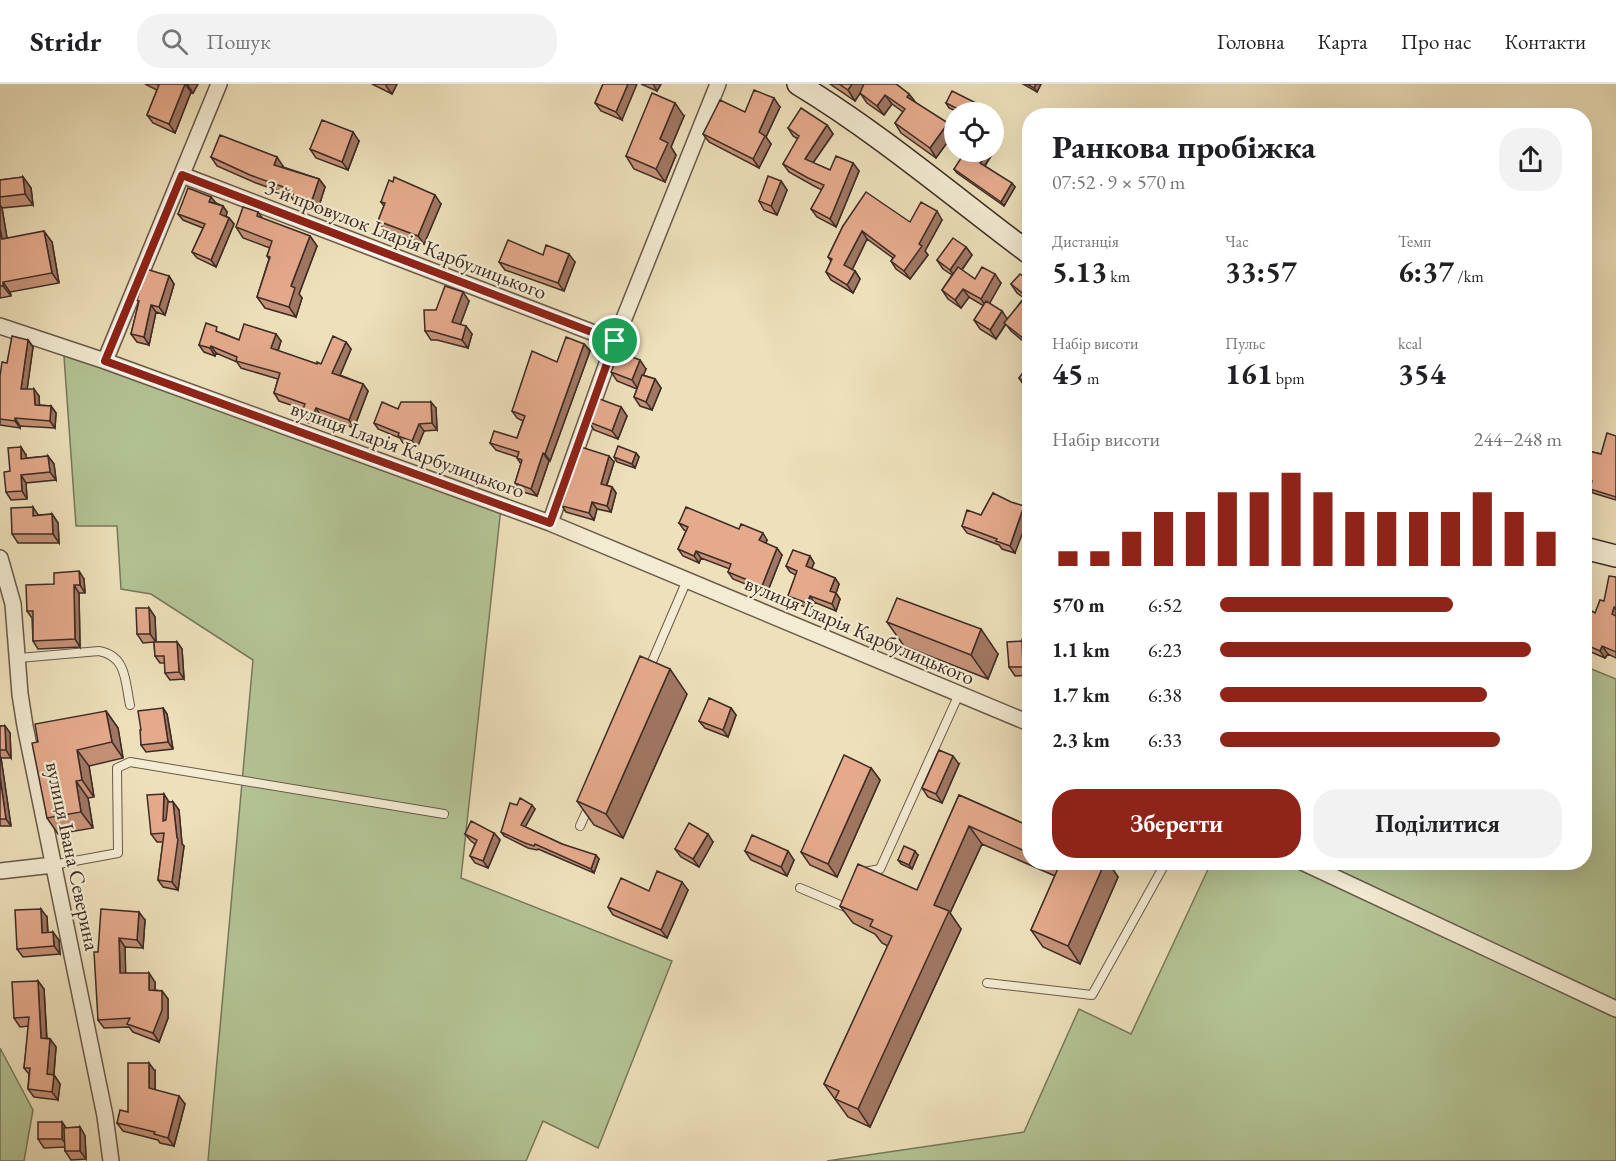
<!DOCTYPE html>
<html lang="uk">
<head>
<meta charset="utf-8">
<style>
	body { margin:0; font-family:"EB Garamond",serif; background:#f2f2f2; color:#202124; height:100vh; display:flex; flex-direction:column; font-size:22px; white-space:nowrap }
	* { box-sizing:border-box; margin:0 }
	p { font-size:20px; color:#757577 }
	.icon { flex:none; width:33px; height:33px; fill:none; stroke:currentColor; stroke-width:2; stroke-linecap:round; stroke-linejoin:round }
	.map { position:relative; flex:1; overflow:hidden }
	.sheet { position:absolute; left:1022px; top:24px; width:570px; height:762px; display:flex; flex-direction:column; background:#fff; border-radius:24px; box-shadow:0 6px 24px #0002 }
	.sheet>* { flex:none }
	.fabs { position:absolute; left:944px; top:18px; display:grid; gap:12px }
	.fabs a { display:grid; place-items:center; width:60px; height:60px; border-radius:50%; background:#fff; box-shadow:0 6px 24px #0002; font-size:30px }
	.pin { position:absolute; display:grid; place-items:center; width:51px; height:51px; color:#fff; margin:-26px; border:3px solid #fff; border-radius:50%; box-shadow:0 2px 6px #0007 }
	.round { display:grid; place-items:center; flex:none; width:63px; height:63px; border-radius:24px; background:#f2f2f2 }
	.head { display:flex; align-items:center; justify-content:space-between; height:102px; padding:0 30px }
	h1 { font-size:33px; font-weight:700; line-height:45px }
	.stats { display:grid; grid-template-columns:repeat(3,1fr); gap:9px; height:102px; padding:6px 30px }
	.stats div { display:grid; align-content:center }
	.stats b { font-size:30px; font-weight:700 }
	.stats small { font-size:16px; font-weight:400 }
	.stats p { font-size:16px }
	.chart { height:168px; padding:12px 30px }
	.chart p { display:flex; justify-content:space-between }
	.chart svg { width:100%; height:108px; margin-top:6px; stroke:#8f2418; stroke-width:6 }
	.action { display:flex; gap:12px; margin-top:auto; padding:12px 30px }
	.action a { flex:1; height:69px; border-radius:24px; background:#8f2418; color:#fff; font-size:24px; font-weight:700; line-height:69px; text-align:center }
	.action a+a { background:#f2f2f2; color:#202124 }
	ul { padding:0 30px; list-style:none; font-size:20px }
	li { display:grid; grid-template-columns:96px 72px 1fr; align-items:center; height:45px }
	li i { height:15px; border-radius:8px; background:#8f2418 }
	header { display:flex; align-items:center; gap:36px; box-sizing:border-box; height:84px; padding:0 30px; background:#fff; border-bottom:2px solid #e0e0e0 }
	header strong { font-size:28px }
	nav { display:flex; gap:33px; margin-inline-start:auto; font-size:21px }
	.search { width:420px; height:54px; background:#f2f2f2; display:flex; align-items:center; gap:15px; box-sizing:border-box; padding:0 21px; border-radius:24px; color:#757577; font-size:22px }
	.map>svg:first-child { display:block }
	.green { fill:#b3c394; stroke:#78785d; stroke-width:1.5 }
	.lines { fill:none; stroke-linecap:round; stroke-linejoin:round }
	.lane-casing { stroke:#69594b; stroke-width:10 }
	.street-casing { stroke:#69594b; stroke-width:18 }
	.secondary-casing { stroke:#3d2c26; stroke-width:24 }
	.lane { stroke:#f3ebd2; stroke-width:8 }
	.street { stroke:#f3ebd2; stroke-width:15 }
	.secondary { stroke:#f3ebd2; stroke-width:21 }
	.wall { fill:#c59278; stroke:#3d2c26; stroke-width:1.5 }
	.shaded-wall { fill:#a07762; stroke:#3d2c26; stroke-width:1.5 }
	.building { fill:#e5aa8c; stroke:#3d2c26; stroke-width:1.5 }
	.route-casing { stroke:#fff; stroke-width:12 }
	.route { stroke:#8f2418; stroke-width:8 }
	.labels { text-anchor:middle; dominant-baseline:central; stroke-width:4.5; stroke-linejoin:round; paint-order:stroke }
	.street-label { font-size:21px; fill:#3d2c26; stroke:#f3ebd2 }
</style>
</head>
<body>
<header>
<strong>Stridr</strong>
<div class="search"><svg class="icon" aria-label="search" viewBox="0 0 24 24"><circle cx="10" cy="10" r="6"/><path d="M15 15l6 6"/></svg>Пошук</div>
<nav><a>Головна</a><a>Карта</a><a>Про нас</a><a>Контакти</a></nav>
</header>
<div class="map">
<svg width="1616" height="1077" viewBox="0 0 1616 1077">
	<rect width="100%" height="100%" fill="#ede0ba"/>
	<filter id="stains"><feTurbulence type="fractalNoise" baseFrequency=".00333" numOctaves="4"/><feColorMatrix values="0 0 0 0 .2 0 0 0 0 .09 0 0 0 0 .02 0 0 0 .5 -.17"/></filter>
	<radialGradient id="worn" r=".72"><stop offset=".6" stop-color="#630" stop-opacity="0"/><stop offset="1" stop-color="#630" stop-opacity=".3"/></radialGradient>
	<path class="green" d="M63 258 502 414 461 794 672 877 598 1064 543 1037 526 1077H208L253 576 151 510 121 505 117 442H76Z
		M1584 582 1616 595V1077H827L1024 1048 1079 925 1131 950 1211 779 1584 778Z
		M0 964 33 1026 24 1077H0Z"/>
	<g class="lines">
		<defs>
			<path id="lane" d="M19 574 99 567C127 572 125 598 130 621
				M648 587 687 496
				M580 742 589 722
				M53 781 118 769 117 684 130 678 444 730
				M864 788 880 785 959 610
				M800 804 845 823 847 819
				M987 899 1092 911 1166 778"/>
			<path id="street" d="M182 91 615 257
				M0 242 105 277 550 439 1029 639
				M105 277 219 0
				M550 439 615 257 718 0
				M0 474 13 520 20 610 25 642 105 1032 111 1077
				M1302 778 1616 925
				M0 787 53 781"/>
			<path id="secondary" d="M798 0C879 49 953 112 1029 169
				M1584 464 1616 472"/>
		</defs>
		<use href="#lane" class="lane-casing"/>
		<use href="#street" class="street-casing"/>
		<use href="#secondary" class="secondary-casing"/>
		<use href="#lane" class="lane"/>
		<use href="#street" class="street"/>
		<use href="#secondary" class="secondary"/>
	</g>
	<path class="wall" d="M145 0H198L193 9 191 8 175 49 153 39 147 31 157 6Z
		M372 0H397L392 10Z
		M603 0 622 36 601 27 595 19Z
		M641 0H661L657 7Z
		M830 0H896L909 10 915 18 954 49 936 74 901 49 895 39 903 28 892 20 884 31 867 19 860 9 855 17Z
		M1023 0H1041L1037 8Z
		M946 19 990 28H958L949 24Z
		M780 23 766 53 771 60 759 84 709 58 703 50 745 28Z
		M684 32 671 63 676 71 665 98 634 85 626 72Z
		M827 41 833 50 813 79 830 86 853 79 859 87 836 143 817 133 811 125 822 106 814 102 789 88 783 80 798 55 793 52 788 44Z
		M359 57 348 86 316 74 310 65Z
		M991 72 985 82 1015 103 1004 122 957 89 954 85Z
		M211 73 283 82V83L319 95 325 103 318 125 294 117 290 111 256 99 217 82Z
		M23 93 31 104 33 121 2 124 7 154 52 158 59 199 10 208 11 212 0 214V96Z
		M781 97 787 106 777 131 764 126 759 117Z
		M381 118 441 120 424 160 384 145 378 137 384 122Z
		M216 119 223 122 227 128 226 132 229 134 234 140 216 183 197 174 192 168 203 144 183 136 178 130Z
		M258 128 263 135 310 152 317 162 299 210 302 214 296 233 265 224 257 213 269 175 267 172 270 164 243 154 236 143Z
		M942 136 925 167 928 171 910 195 896 185 891 177 893 174 867 155 852 186 855 187 860 195 853 209 831 196 826 188 831 177 828 173 843 142Z
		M966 163 972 171 962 186 975 195 1001 199 989 219 1008 235 1024 214 1017 209 1011 200 1029 197V262L1011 247 1006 240 996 255 980 245 974 236 984 222 969 213 961 224 948 215 942 206 952 191 943 185 937 176Z
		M543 171 575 178 564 207 505 186 499 178Z
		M169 192 174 200 165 231 156 228 149 261 137 258 131 250 139 218 137 216Z
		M469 217 460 240 472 250 468 264 437 256H431L425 247 436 226Z
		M222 249 239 256 281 257 278 267 317 280H321L346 258 351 265 340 291 363 300 368 307 354 344 321 332 318 341 306 338 301 330 303 325 279 317 274 309 278 295 241 284 237 278 216 269 215 272 204 268 199 261Z
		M28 256 33 263 27 305 39 312V321L51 322 56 329 55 344 20 342V344L0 341V292L7 279Z
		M584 260 590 267 550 377H549L537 412 520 407 515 399 521 380 517 374V373L496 366 490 359 517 354 523 337 517 334 512 327 557 278Z
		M1029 281V306L1025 303 1019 294Z
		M646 285 643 291 655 295 661 304 652 326 640 322 634 313 637 305 617 297 611 288Z
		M621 323 627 332 618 355 594 346 589 338Z
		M436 324 437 346 424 347 417 364 403 359 400 354 378 345 374 339 398 325Z
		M1616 352V416L1593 409 1590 405 1591 400 1584 398V366L1601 370Z
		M636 369 639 373 635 384 617 378 614 373Z
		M26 371V374L48 372 54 380 56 396 26 399 27 415 11 416 6 408 10 387Z
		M614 378 607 401 612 403 616 409 611 428 597 425 594 436 566 428 562 422Z
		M993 409 1015 469 1002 465 999 461 967 449 962 442 981 431Z
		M52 430 58 439 59 459H18L12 450 38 431Z
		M679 439 767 456 766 459 782 471 767 509 733 495 728 488 730 485 701 474 699 479 683 472 678 465 686 447 684 446Z
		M810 472 814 479 811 485 835 494 839 500 836 509 840 515 836 527 814 518 811 525 792 518 788 512 796 491 790 488 786 482Z
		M1616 493V574L1608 570 1605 574 1584 565V523L1595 529 1604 517Z
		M84 495 85 509H79L80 563 38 565 33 557 32 534 27 527 54 500Z
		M149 524 155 533 156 558H177L182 565 184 595 170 596 165 589V579H160L155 572 154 558 143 559 137 550Z
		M887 538 998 570 988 595 904 562Z
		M1022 557 1028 566 1029 591 1015 592 1009 583Z
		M687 610 623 754 594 741 577 717Z
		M163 624 167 630 173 665 146 668 141 661V646Z
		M731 624 736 631 728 653 705 644 699 637Z
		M106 627 118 644 123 674 89 682 94 713 88 714 93 744 58 750 47 734 38 658Z
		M0 642H5L10 649 11 674H1L11 742H0Z
		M959 680 942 719 928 713 922 704Z
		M871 684 880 696 837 793 810 781 801 768Z
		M959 711 1029 742V778H1108L1118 793 1080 880 1043 863 1031 846 1055 792 982 760 950 829 961 845 870 1043 848 1033 824 1000 888 862 882 859 875 850 853 839 840 822 917 806Z
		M169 718H173L179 726 182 760 184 762 178 806 163 803 158 796 163 758H157L151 750Z
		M517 721 535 725 525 743 562 760 599 775 594 789 538 765 537 766 528 764 504 752 501 748Z
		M494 749 500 756 488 784 475 779 470 772 475 760 471 757 465 750Z
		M713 758 699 783 681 773 675 765Z
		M745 767 794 776 787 792 751 776Z
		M918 771 912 785 901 780 898 776Z
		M688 806 667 854 613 831 608 823 649 807Z
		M47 833 48 848 59 856 60 870 23 873 17 865Z
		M145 836 143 864 125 863V889L155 898V906L162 907 168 915V934L159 958 133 948 129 943 104 944 98 936V868Z
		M38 897 44 905 47 954 50 955 56 963 54 991 60 1000 58 1016 34 1013 28 1005 29 990 24 984 29 942 20 943 14 934Z
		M155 987V1006L185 1020 174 1062 160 1059 158 1056 123 1047 117 1039 128 1028Z
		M62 1038 66 1044 80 1043 85 1052 86 1075 71 1076 65 1067V1063L44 1064 38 1055Z"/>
	<path class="shaded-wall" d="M185 0 191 8 175 49 169 40Z
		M187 0H198L193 9Z
		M387 0H397L392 10 386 2Z
		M628 0H637L622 36 616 28Z
		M653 0H661L657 7Z
		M852 0H866L855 17 848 6Z
		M1036 0H1041L1037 8 1034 4Z
		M909 10 916 19 907 13Z
		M885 11 892 20 884 31 877 22Z
		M774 14 780 23 766 53 771 60 759 84 753 75 759 48Z
		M675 19 684 32 671 63 676 71 665 98 656 85 660 55Z
		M948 39 954 49 936 74 930 64Z
		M827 41 833 50 810 83 805 75Z
		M353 48 359 57 348 86 342 78Z
		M988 68 991 72 983 84 980 79Z
		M277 73 283 82 280 89 274 81Z
		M853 79 859 87 836 143 830 135Z
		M23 93 31 104 33 121 25 110Z
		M319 95 325 103 318 125 312 116Z
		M781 97 787 106 777 131 771 122Z
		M1012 99 1015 103 1004 122 1001 118Z
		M435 111 441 120 424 160 418 152Z
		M211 113 216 119 209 118Z
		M0 121 2 124 9 166 2 155 0 145Z
		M223 122 227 128 225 137 220 130Z
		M937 127 942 136 925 167 928 171 910 195 904 187Z
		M229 134 234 140 216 183 211 176Z
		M44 147 52 158 59 199 52 189Z
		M862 147 867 155 850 190 844 181Z
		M310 152 317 162 299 210 302 214 296 233 289 223 291 202Z
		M966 163 972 171 956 194 950 186Z
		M569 170 575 178 564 207 558 199Z
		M855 187 860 195 853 209 847 201Z
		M995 190 1001 199 987 224 981 215Z
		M169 192 174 200 165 231 159 223Z
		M3 198 10 208 11 212 3 202Z
		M963 205 969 213 961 224 955 216Z
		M463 208 469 217 458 247 452 238Z
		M151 221 156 228 149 261 144 253Z
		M1002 227 1008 236 996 255 990 246Z
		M466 242 472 250 468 264 462 256Z
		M276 250 281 257 276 272 271 264Z
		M28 256 33 263 26 313 21 305Z
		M346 258 351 265 338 296 332 289Z
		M584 260 590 267 550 377 545 370Z
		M211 262 216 269 215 272 210 264Z
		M640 276 646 285 638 305 632 296Z
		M655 295 661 304 652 326 646 318Z
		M363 300 368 307 354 344 349 336Z
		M34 305 39 312 40 328 35 321Z
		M431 318 436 324 437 346 432 339Z
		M51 322 56 329 55 344 50 337Z
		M621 323 627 332 618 355 612 347Z
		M316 324 321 332 318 341 312 334Z
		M15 334 20 342V344L15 337Z
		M419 340 424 347 417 364 412 357Z
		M21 363 26 371 27 383 21 375Z
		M543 369 549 377 537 412 531 405Z
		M636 369 639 373 635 384 632 380Z
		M48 372 54 380 56 396 50 388Z
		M609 372 614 378 605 406 601 400Z
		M21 391 26 399 27 415 22 407Z
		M612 403 616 409 611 428 607 422Z
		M592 418 597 425 594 436 589 429Z
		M1024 422 1029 429V432L1015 469 1010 462Z
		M33 423 39 432H33Z
		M52 430 58 439 59 459 53 450Z
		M763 449 767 456 764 463 759 456Z
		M777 464 782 471 767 509 762 502Z
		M696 467 701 474 699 479 694 472Z
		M810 472 814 479 810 489 806 482Z
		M79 487 84 495 85 509 80 501Z
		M835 494 839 500 836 509 840 515 836 527 832 520 830 507Z
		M74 501 79 509 80 563 75 555Z
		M810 512 814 518 811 525 807 519Z
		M1614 523 1616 526V536L1612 530Z
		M149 524 155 533 156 558 150 550Z
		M981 545 998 570 988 595 971 571Z
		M1022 557 1028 566 1029 591 1023 583Z
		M177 558 182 565 184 595 179 588Z
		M1602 562 1608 570 1605 574 1600 567Z
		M670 585 687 610 623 754 606 730Z
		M163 624 167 630 173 665 168 658Z
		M731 624 736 631 728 653 723 646Z
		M106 627 118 644 123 674 112 658Z
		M5 642 10 649 11 674 6 666Z
		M77 666 89 682 94 713 82 696Z
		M0 672 1 674 11 742 6 735 0 693Z
		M953 672 959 680 942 719 936 710Z
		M871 684 880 696 837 793 828 780Z
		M76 697 88 714 93 744 81 728Z
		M164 710 169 718V744L163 737Z
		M173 718 179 726 182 760 184 762 178 806 172 798 177 754Z
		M532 721 535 725 524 745 521 741Z
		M969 742 982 760 950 829 961 845 870 1043 858 1025 934 821Z
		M494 749 500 756 488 784 483 777Z
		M708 750 713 758 699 783 693 775Z
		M788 767 794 776 787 792 781 783Z
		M915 767 918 771 912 785 909 781Z
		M596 771 599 775 594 789 591 785Z
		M1105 778H1108L1118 793 1080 880 1068 862Z
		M682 798 688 806 667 854 661 846Z
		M41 825 47 833 48 857 42 849Z
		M139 828 145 836 143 864 137 856Z
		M53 848 59 856 60 870 54 862Z
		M119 854 125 863 126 898 120 889Z
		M149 889 155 898V915L149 906Z
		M38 897 44 905 47 962 41 954Z
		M162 907 168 915V934L159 958 153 949Z
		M50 955 56 963 53 999 47 990Z
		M149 979 155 987V1013L149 1004Z
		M54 991 60 1000 58 1016 52 1008Z
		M179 1012 185 1020 174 1062 168 1054Z
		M62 1038 68 1047V1063L62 1055Z
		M80 1043 85 1052 86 1075 80 1067Z"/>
	<path class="building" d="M156 0H185L169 40 147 31 159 1Z
		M603 0H628L616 28 595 19Z
		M839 0H852L848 6Z
		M864 0H896L909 10 907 13 948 39 930 64 895 39 905 25 885 11 877 22 860 9Z
		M1027 0H1036L1034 4Z
		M754 6 774 14 759 48 765 52 753 75 703 50 720 16 745 28Z
		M952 7 988 25 986 28H964L946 19Z
		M652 9 675 19 660 55 668 59 656 85 626 72Z
		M801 24 827 41 805 75 830 86 836 72 853 79 830 135 811 125 824 101 808 94 783 80 799 52 788 44Z
		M322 36 353 48 342 78 310 65Z
		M220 51 277 73 274 81 319 95 312 116 288 109 289 105 250 91 211 73Z
		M965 68H988L980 79 1012 99 1001 118 954 85Z
		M768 92 781 97 771 122 759 117Z
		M23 93 25 110 0 113V96Z
		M394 93 435 111 418 152 378 137 385 119 381 118 389 96 393 98Z
		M188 104 211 113 209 118 223 122 220 130 229 134 211 176 192 168 205 140 178 130Z
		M866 108 910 138 921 118 937 127 919 160 922 162 904 187 891 177 895 172 862 147 844 181 855 187 847 201 826 188 832 175 828 173 843 142Z
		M243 123 258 128 257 132 310 152 291 202 295 204 289 223 257 213 270 173 267 172 272 157 236 143Z
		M0 145 2 155 44 147 52 189 3 198V202H0Z
		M953 154 966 163 950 186 937 176Z
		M508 156 543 171 546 161 569 170 558 199 499 178Z
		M958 183 975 195 982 183 995 190 981 215 963 205 955 216 942 206Z
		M146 185 169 192 159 223 151 221 144 253 131 250 139 217 137 216Z
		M1020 190 1029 197V239L1028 241 1029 242V259L1004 239 1026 212 1011 200Z
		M445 202 463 208 452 238 466 242 462 256 431 247H425L424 226H436Z
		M986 217 1002 227 990 246 974 236Z
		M206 239 217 243 216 247 239 256 244 240 276 250 271 264 317 280V278L321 280 333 252 346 258 332 289 363 300 349 336 316 324 312 334 301 330 305 320 274 309 280 289 236 277 237 273 211 262 210 264 199 261Z
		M12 252 28 256 21 305H34L35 321 51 322 50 337 15 334V337L0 335V292L2 278 7 279Z
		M566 253 584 260 545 370 543 369 531 405 515 399 522 376 517 374 519 368 490 359 494 347 517 354 525 332 512 327 532 267 557 278Z
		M1029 263V270L1026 268Z
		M619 268 640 276 632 296 611 288Z
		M1029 281V301L1019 294Z
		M642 291 655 295 646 318 634 313Z
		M597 314 621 323 612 347 589 338Z
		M382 318 398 325 401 318H431L432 339 419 340 412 357 398 352 399 349 374 339Z
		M1607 349 1616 352V413L1590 405 1592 397 1584 394V366L1601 370Z
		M618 362 636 369 632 380 614 373Z
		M21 363V375L48 372 50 388 21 391 22 407 6 408 4 388 10 387 8 364Z
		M581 363 609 372 601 400 612 403 607 422 592 418 589 429 562 422Z
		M993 409 1011 418 1024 422 1010 462 996 457 997 455 962 442 967 426 981 431Z
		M33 423V432L52 430 53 450H12L11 424Z
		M686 423 739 445 741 440 763 449 759 456 777 464 762 502 728 488 731 480 696 467 694 472 678 465 688 443 679 439Z
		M793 466 810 472 806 482 835 494 830 507 836 509 832 520 810 512 807 519 788 512 797 487 786 482Z
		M79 487 80 501H74L75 555 33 557V527H27L26 501 54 500V489Z
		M1609 492 1616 493V524L1614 523 1612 530 1616 532V568L1602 562 1600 567 1584 560V523L1595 529 1600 516 1604 517Z
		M897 514 981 545 971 571 887 538Z
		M136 524H149L150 550H137Z
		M1022 557 1023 583H1009L1007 558Z
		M154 558H177L179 588 165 589 164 572H155Z
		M640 572 670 585 606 730 577 717Z
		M709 614 731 624 723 646 699 637Z
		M163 624 168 658 141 661 140 646H141L138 627Z
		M106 627 112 658 77 666 82 696 76 697 81 728 47 734 32 659 38 658 35 640Z
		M0 642H5L6 666H0Z
		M939 666 953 672 936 710 922 704Z
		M844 671 871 684 828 780 801 768Z
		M0 693 6 735H0Z
		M164 710 163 737 166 736 168 718H173L177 754 178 755 172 798 158 796 164 749 151 750 147 711Z
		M959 711 1029 742V769L969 742 934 821 949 827 858 1025 835 1015 839 1007 824 1000 892 852 870 842 873 836 840 822 858 780 917 806Z
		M520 714 532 721 521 741 562 760 596 771 591 785 535 760 534 762 525 759 501 748 510 719 517 721Z
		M471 737 494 749 483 777 470 772 477 756 465 750Z
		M689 739 708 750 693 775 675 765Z
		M752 751 788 767 781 783 745 767Z
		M904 762 915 767 909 781 898 776Z
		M1051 778H1105L1068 862 1031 846 1059 782Z
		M657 787 682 798 661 846 608 823 621 794 649 807Z
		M41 825 42 849 53 848 54 862 17 865 15 826Z
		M101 825 139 828 137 856 119 854 120 889H149V906L162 907V926L153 949 127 940 130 934 98 936 94 868H98Z
		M38 897 41 954 50 955 47 990 54 991 52 1008 28 1005 30 984H24L29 933 14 934 12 898Z
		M128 979H149V1004L179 1012 168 1054 154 1050 155 1048 117 1039 120 1026 128 1028Z
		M38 1038H62V1055H38Z
		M80 1043V1067H65L64 1044Z"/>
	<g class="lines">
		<defs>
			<path id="route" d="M182 91 615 257 550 439 105 277Z"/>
		</defs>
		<use href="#route" class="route-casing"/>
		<use href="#route" class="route"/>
	</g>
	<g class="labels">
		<g class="street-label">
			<text transform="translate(406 155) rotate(21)">3-й провулок Іларія Карбулицького</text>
			<text transform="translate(408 365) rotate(20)">вулиця Іларія Карбулицького</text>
			<text transform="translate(860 546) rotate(23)">вулиця Іларія Карбулицького</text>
			<text transform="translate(73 772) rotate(78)">вулиця Івана Северина</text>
		</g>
	</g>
	<rect width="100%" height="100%" filter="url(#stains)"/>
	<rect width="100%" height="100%" fill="url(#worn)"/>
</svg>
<div class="fabs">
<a><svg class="icon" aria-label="locate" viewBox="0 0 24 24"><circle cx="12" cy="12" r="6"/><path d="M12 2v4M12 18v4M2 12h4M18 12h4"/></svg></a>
</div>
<div class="pin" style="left:615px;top:257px;background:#1e9e55"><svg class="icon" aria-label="arrive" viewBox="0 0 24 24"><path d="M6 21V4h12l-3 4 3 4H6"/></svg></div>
<section class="sheet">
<div class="head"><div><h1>Ранкова пробіжка</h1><p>07:52 · 9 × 570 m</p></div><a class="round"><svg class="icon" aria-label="share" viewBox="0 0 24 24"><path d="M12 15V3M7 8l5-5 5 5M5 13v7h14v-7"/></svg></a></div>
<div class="stats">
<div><p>Дистанція</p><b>5.13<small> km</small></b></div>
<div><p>Час</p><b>33:57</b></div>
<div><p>Темп</p><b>6:37<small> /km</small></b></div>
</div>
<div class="stats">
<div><p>Набір висоти</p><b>45<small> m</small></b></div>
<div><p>Пульс</p><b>161<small> bpm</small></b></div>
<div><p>kcal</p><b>354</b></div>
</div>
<div class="chart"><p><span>Набір висоти</span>244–248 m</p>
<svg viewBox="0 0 160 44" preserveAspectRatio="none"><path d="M5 44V38M15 44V38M25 44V30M35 44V22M45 44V22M55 44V14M65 44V14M75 44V6M85 44V14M95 44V22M105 44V22M115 44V22M125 44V22M135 44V14M145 44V22M155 44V30"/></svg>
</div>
<ul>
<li><b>570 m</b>6:52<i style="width:68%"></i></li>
<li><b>1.1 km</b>6:23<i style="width:91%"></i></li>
<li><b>1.7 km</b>6:38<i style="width:78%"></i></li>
<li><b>2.3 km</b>6:33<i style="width:82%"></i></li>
</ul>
<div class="action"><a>Зберегти</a><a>Поділитися</a></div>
</section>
</div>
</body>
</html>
